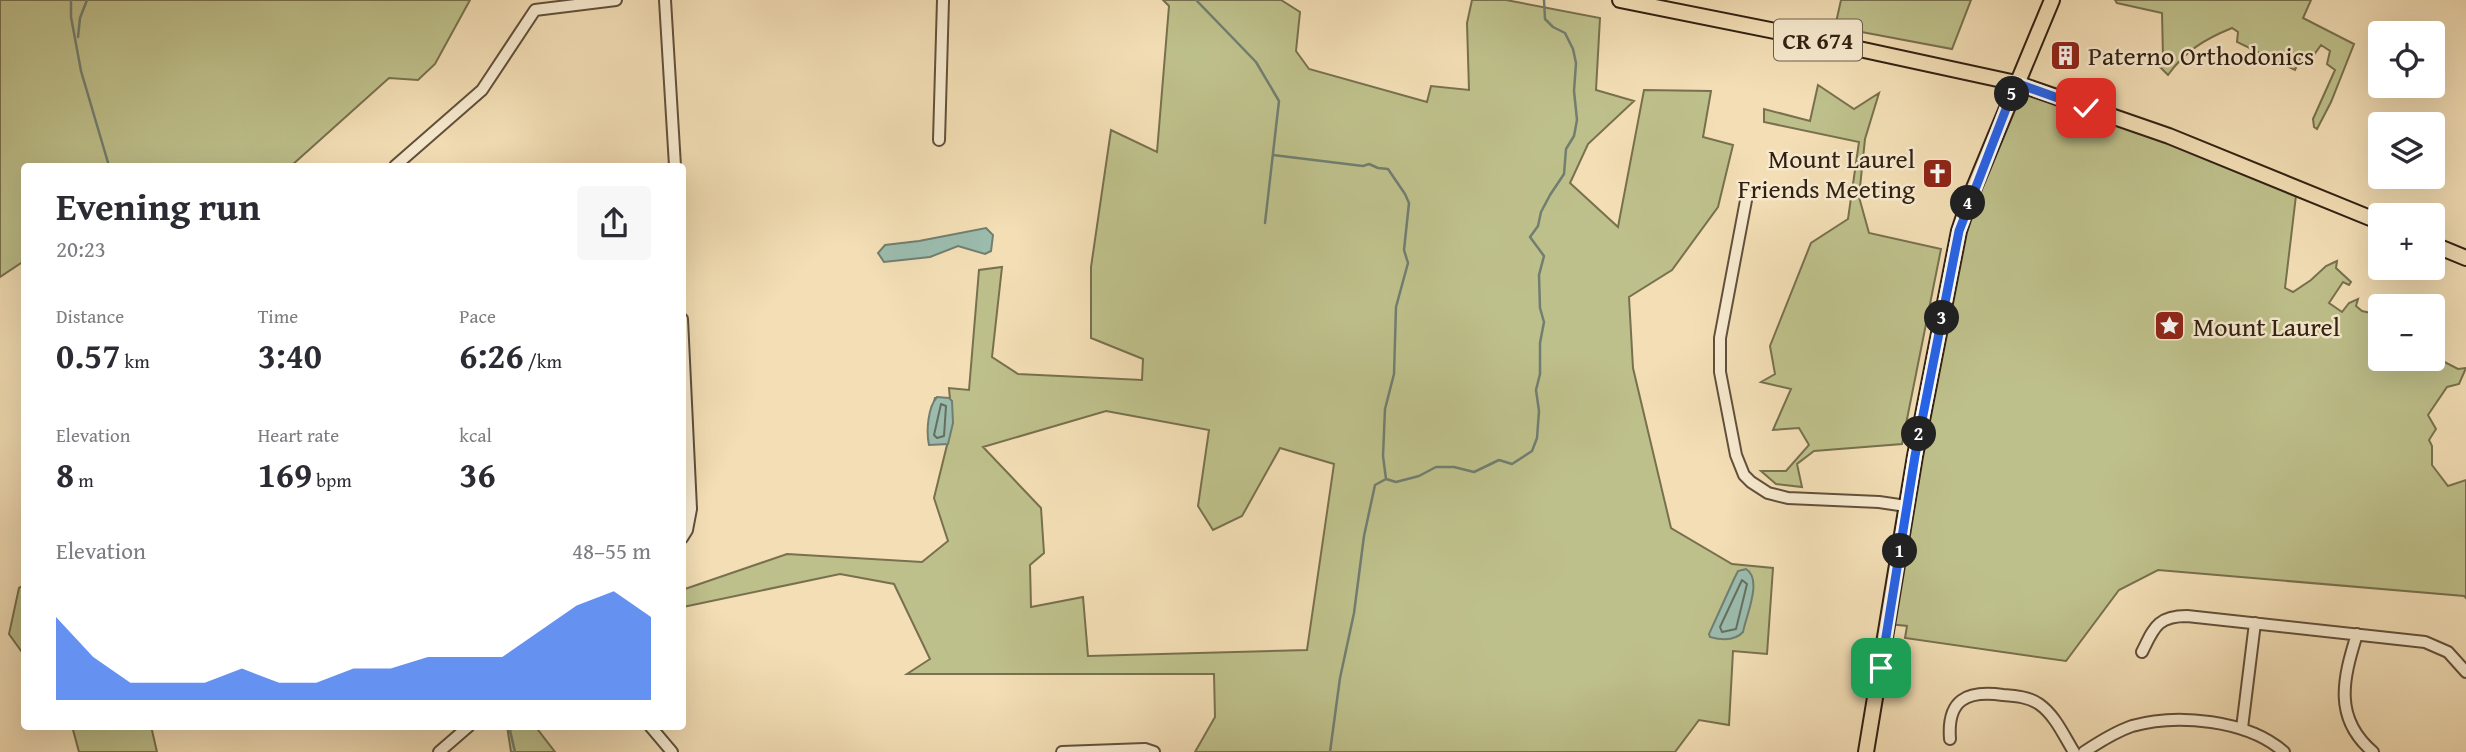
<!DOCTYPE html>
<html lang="en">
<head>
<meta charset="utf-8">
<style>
	body { margin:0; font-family:"Gentium Book Plus",serif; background:#f7f7f7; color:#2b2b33; height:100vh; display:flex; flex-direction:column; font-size:26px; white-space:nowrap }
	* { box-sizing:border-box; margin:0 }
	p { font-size:23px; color:#7c7c81 }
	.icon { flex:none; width:38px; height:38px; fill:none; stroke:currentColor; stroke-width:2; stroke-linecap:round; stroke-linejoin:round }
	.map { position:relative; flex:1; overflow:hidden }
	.side { position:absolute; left:21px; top:163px; width:665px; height:567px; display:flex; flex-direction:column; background:#fff; border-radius:7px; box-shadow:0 7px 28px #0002 }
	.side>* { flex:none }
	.fabs { position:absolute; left:2368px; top:21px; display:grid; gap:14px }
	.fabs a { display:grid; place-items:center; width:77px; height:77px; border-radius:7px; background:#fff; box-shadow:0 7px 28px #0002; font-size:35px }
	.pin { position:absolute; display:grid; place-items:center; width:60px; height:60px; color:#fff; margin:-30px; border-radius:14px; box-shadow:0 4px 10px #0006 }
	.km { position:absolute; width:35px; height:35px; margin:-18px; border-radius:50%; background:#222; color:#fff; font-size:19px; line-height:35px; text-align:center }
	.round { display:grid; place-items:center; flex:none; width:74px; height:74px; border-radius:7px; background:#f7f7f7 }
	.overview { display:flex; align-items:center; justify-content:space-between; height:119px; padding:0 35px }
	h1 { font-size:38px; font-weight:600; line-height:52px }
	.stats { display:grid; grid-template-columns:repeat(3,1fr); gap:10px; height:119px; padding:7px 35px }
	.stats div { display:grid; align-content:center }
	.stats b { font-size:35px; font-weight:600 }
	.stats small { font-size:19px; font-weight:400 }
	.stats p { font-size:19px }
	.chart { height:196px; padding:14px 35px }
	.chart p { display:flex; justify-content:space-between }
	.chart svg { width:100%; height:126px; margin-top:7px; fill:#2563eb; opacity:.7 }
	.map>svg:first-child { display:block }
	.green { fill:#bec08b; stroke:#78704e; stroke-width:2; fill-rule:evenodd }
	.water { fill:#9bbcae; stroke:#717e70; stroke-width:2 }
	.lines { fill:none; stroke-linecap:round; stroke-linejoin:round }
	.shore { stroke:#666e60; stroke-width:2 }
	.stream { stroke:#717e70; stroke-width:2.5 }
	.minor-casing { stroke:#62503b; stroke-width:14 }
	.major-casing { stroke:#312012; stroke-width:18 }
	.minor { stroke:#f7eacf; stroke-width:10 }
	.major { stroke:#f3deb5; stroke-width:14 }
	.route-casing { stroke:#fff; stroke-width:14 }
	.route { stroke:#2563eb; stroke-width:9 }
	.labels { text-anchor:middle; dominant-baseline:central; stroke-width:5; stroke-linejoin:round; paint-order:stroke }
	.shield { fill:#f7eacf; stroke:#6c5d4b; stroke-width:2 }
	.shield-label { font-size:24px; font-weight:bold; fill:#312012 }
	.poi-label { font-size:26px; fill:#312012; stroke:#f7eacf; text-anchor:start }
</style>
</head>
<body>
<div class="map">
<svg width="2466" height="752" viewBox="0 0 2466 752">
	<rect width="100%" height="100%" fill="#f3deb5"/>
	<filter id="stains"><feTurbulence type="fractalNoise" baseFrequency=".00286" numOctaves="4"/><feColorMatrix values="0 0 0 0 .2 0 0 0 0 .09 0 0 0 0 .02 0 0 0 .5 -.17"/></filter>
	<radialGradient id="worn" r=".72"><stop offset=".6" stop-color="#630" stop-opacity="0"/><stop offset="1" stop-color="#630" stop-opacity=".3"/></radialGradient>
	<path class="green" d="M0 0H470L435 64 418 80 389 78 291 166H24V261L0 277Z
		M1163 0H1281L1300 12 1296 51 1309 69 1427 102 1431 86 1469 90 1467 23 1472 0H1506L1600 18 1596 90 1634 101 1588 144 1570 183 1618 227 1644 90 1711 91 1703 137 1733 145 1718 207 1672 270 1629 297 1633 368 1671 528 1732 564 1773 568 1767 654 1733 651 1729 725 1699 720 1675 752H1195L1215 717 1214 674H907L930 659 894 584 840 574 683 607 682 590 787 554 922 562 948 541 934 498 947 445 928 427 935 398 950 399 949 388 969 390 979 270 1002 267 992 357 1018 374 1142 380 1143 359 1091 338V267L1111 130 1157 152 1169 6ZM1106 411 1209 430 1198 506 1213 530 1242 516 1280 448 1334 464 1307 650 1088 656 1083 597 1031 607 1030 565 1044 553 1041 508 983 447Z
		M1841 0H1971L1952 49 1835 27Z
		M2115 0H2311L2303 18 2354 44 2331 102 2317 129 2314 127 2313 119 2335 70 2327 64 2330 51 2321 45 2311 59 2302 55 2295 70 2237 42 2238 32 2232 28C2205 39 2185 51 2168 75L2159 66 2163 57 2162 13 2117 3Z
		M2016 83 2297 187 2285 288 2293 292 2311 280 2326 266 2337 261 2336 268 2351 282 2349 285 2343 282 2329 303 2342 312 2349 303 2358 299 2356 306 2362 311 2380 315V359H2432L2433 356 2458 369 2466 368 2459 384 2447 387 2428 415 2436 429 2429 440 2432 446V465L2448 486 2466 480V598L2464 596 2158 570 2119 590 2066 661 1905 638 1907 626 1889 624 1959 231Z
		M1818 85 1854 109 1879 93 1865 139 1859 197 1869 233 1941 249 1902 444 1814 451 1797 464 1802 487 1776 484 1761 471H1786L1809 445 1799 428 1773 430 1791 389 1761 382 1775 374 1770 346 1811 243 1848 219 1859 142 1764 122V109L1810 121Z
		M24 585V655L9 634 19 588Z
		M72 726H151L157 752H79Z
		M507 726H535L555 752H511Z"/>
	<path class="water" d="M986 228 993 235 991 251 985 254 958 246 930 257 884 262 878 253 885 245 919 241Z
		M937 397 949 398 952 401 953 423 948 444 929 445C926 431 928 407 937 397Z
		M1746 569C1763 579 1746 616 1743 632 1735 641 1721 640 1710 637L1709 634 1734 579 1738 571Z"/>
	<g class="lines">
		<path class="shore" d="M941 404 946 406 944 436 937 438 934 435Z
			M1742 580 1747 584 1736 629 1722 632 1720 627Z"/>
		<path class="stream" d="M71 0V17L81 71 109 166
			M1196 0 1256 62 1279 101 1265 223
			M78 37 80 18 87 0
			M1273 155 1363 166 1369 164 1378 168 1388 169 1405 194 1409 203 1404 250 1408 263 1396 307 1394 374 1385 409 1383 456 1386 479
			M509 726 515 752
			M1330 752 1340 678 1354 613 1364 536 1375 485 1386 479 1396 482 1419 476 1436 467H1454L1474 472 1499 460 1512 464 1532 451 1537 438 1539 411 1536 390 1540 374V343L1544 322 1540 308 1539 275 1544 256 1530 237 1538 226 1541 212 1550 195 1564 174 1566 149 1574 136 1577 120 1574 91 1576 63 1573 49 1565 33 1553 27 1545 19 1544 0"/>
		<defs>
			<path id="minor" d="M665 0 675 166
				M939 140 943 0
				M395 166 482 90 535 10 616 0
				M1747 195 1720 338V372L1736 455 1744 475 1751 482 1768 493 1788 498 1879 502 1906 506
				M682 319 691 509 687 530 682 538
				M2357 634C2343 679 2333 718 2373 752
				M2142 652C2154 628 2157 616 2187 616L2425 642 2448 652 2466 672
				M650 726 672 752
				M2242 728 2255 623
				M1950 739C1947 700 1966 690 2003 695 2016 696 2029 697 2039 704 2055 715 2064 736 2074 752
				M439 752 469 726
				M1062 752 1145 749 1154 752
				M2084 752C2099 742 2115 732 2132 726 2177 713 2248 720 2284 752"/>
			<path id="major" d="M1620 0 1790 34 2016 83 2169 136 2380 222
				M2432 244 2466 258
				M1866 752 1915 456 1959 231 1971 195 2052 0"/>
		</defs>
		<use href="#minor" class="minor-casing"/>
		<use href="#major" class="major-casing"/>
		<use href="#minor" class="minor"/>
		<use href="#major" class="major"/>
	</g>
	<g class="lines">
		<defs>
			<path id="route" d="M1881 668 1915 456 1959 231 2016 83 2086 108"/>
		</defs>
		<use href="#route" class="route-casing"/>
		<use href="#route" class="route"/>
	</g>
	<defs>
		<symbol id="building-square" viewBox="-11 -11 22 22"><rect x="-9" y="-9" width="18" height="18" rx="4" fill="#8f2418" stroke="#f7eacf"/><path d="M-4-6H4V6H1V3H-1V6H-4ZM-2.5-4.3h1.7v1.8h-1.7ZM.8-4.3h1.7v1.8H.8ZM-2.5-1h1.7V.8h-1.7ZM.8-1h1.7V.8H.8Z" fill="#fff"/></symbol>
		<symbol id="church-square" viewBox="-11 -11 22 22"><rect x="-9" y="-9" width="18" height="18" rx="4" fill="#8f2418" stroke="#f7eacf"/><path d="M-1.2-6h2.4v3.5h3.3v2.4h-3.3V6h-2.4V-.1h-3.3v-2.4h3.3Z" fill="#fff"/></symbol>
		<symbol id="sight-square" viewBox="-11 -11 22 22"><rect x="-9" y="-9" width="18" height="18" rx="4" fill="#8f2418" stroke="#f7eacf"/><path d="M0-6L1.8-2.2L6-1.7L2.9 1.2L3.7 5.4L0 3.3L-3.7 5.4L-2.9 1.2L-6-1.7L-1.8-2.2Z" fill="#fff"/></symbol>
	</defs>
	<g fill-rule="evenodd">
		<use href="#building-square" x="2048" y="38" width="35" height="35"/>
		<use href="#church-square" x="1920" y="156" width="35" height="35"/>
		<use href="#sight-square" x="2152" y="308" width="35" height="35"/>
	</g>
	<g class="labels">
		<rect class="shield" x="1774" y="19.5" width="88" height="41" rx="5"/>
		<g class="shield-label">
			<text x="1818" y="40">CR 674</text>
		</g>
		<g class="poi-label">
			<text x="2088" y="55">Paterno Orthodonics</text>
			<text x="1915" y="158" text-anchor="end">Mount Laurel<tspan x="1915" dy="30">Friends Meeting</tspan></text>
			<text x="2193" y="326">Mount Laurel</text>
		</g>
	</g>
	<rect width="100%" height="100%" filter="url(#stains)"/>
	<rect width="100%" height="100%" fill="url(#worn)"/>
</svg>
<div class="fabs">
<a><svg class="icon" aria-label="locate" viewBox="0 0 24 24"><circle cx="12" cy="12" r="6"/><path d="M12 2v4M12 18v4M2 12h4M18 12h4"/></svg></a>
<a><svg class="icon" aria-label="layers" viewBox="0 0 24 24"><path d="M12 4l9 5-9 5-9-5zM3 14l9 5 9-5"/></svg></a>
<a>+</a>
<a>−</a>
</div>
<div class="pin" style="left:1881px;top:668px;background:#1e9e55"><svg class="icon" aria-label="arrive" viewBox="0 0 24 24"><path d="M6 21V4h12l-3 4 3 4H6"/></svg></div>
<div class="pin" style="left:2086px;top:108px;background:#d93025"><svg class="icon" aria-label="check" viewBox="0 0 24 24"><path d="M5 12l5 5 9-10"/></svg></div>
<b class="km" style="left:1900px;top:551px">1</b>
<b class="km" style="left:1919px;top:434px">2</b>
<b class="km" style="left:1942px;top:318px">3</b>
<b class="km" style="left:1968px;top:203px">4</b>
<b class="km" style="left:2012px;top:94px">5</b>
<section class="side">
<div class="overview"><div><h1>Evening run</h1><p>20:23</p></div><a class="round"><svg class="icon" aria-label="share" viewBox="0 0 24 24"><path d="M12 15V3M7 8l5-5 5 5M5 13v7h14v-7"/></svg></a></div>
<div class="stats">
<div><p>Distance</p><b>0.57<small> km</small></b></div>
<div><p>Time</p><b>3:40</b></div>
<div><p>Pace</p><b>6:26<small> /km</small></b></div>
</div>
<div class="stats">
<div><p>Elevation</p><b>8<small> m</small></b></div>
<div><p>Heart rate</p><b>169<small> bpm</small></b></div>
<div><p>kcal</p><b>36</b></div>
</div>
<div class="chart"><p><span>Elevation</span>48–55 m</p>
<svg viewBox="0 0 160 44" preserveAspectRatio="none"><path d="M0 44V15L10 29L20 38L30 38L40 38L50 33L60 38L70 38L80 33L90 33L100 29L110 29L120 29L130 20L140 11L150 6L160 15V44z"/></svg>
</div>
</section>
</div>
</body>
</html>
